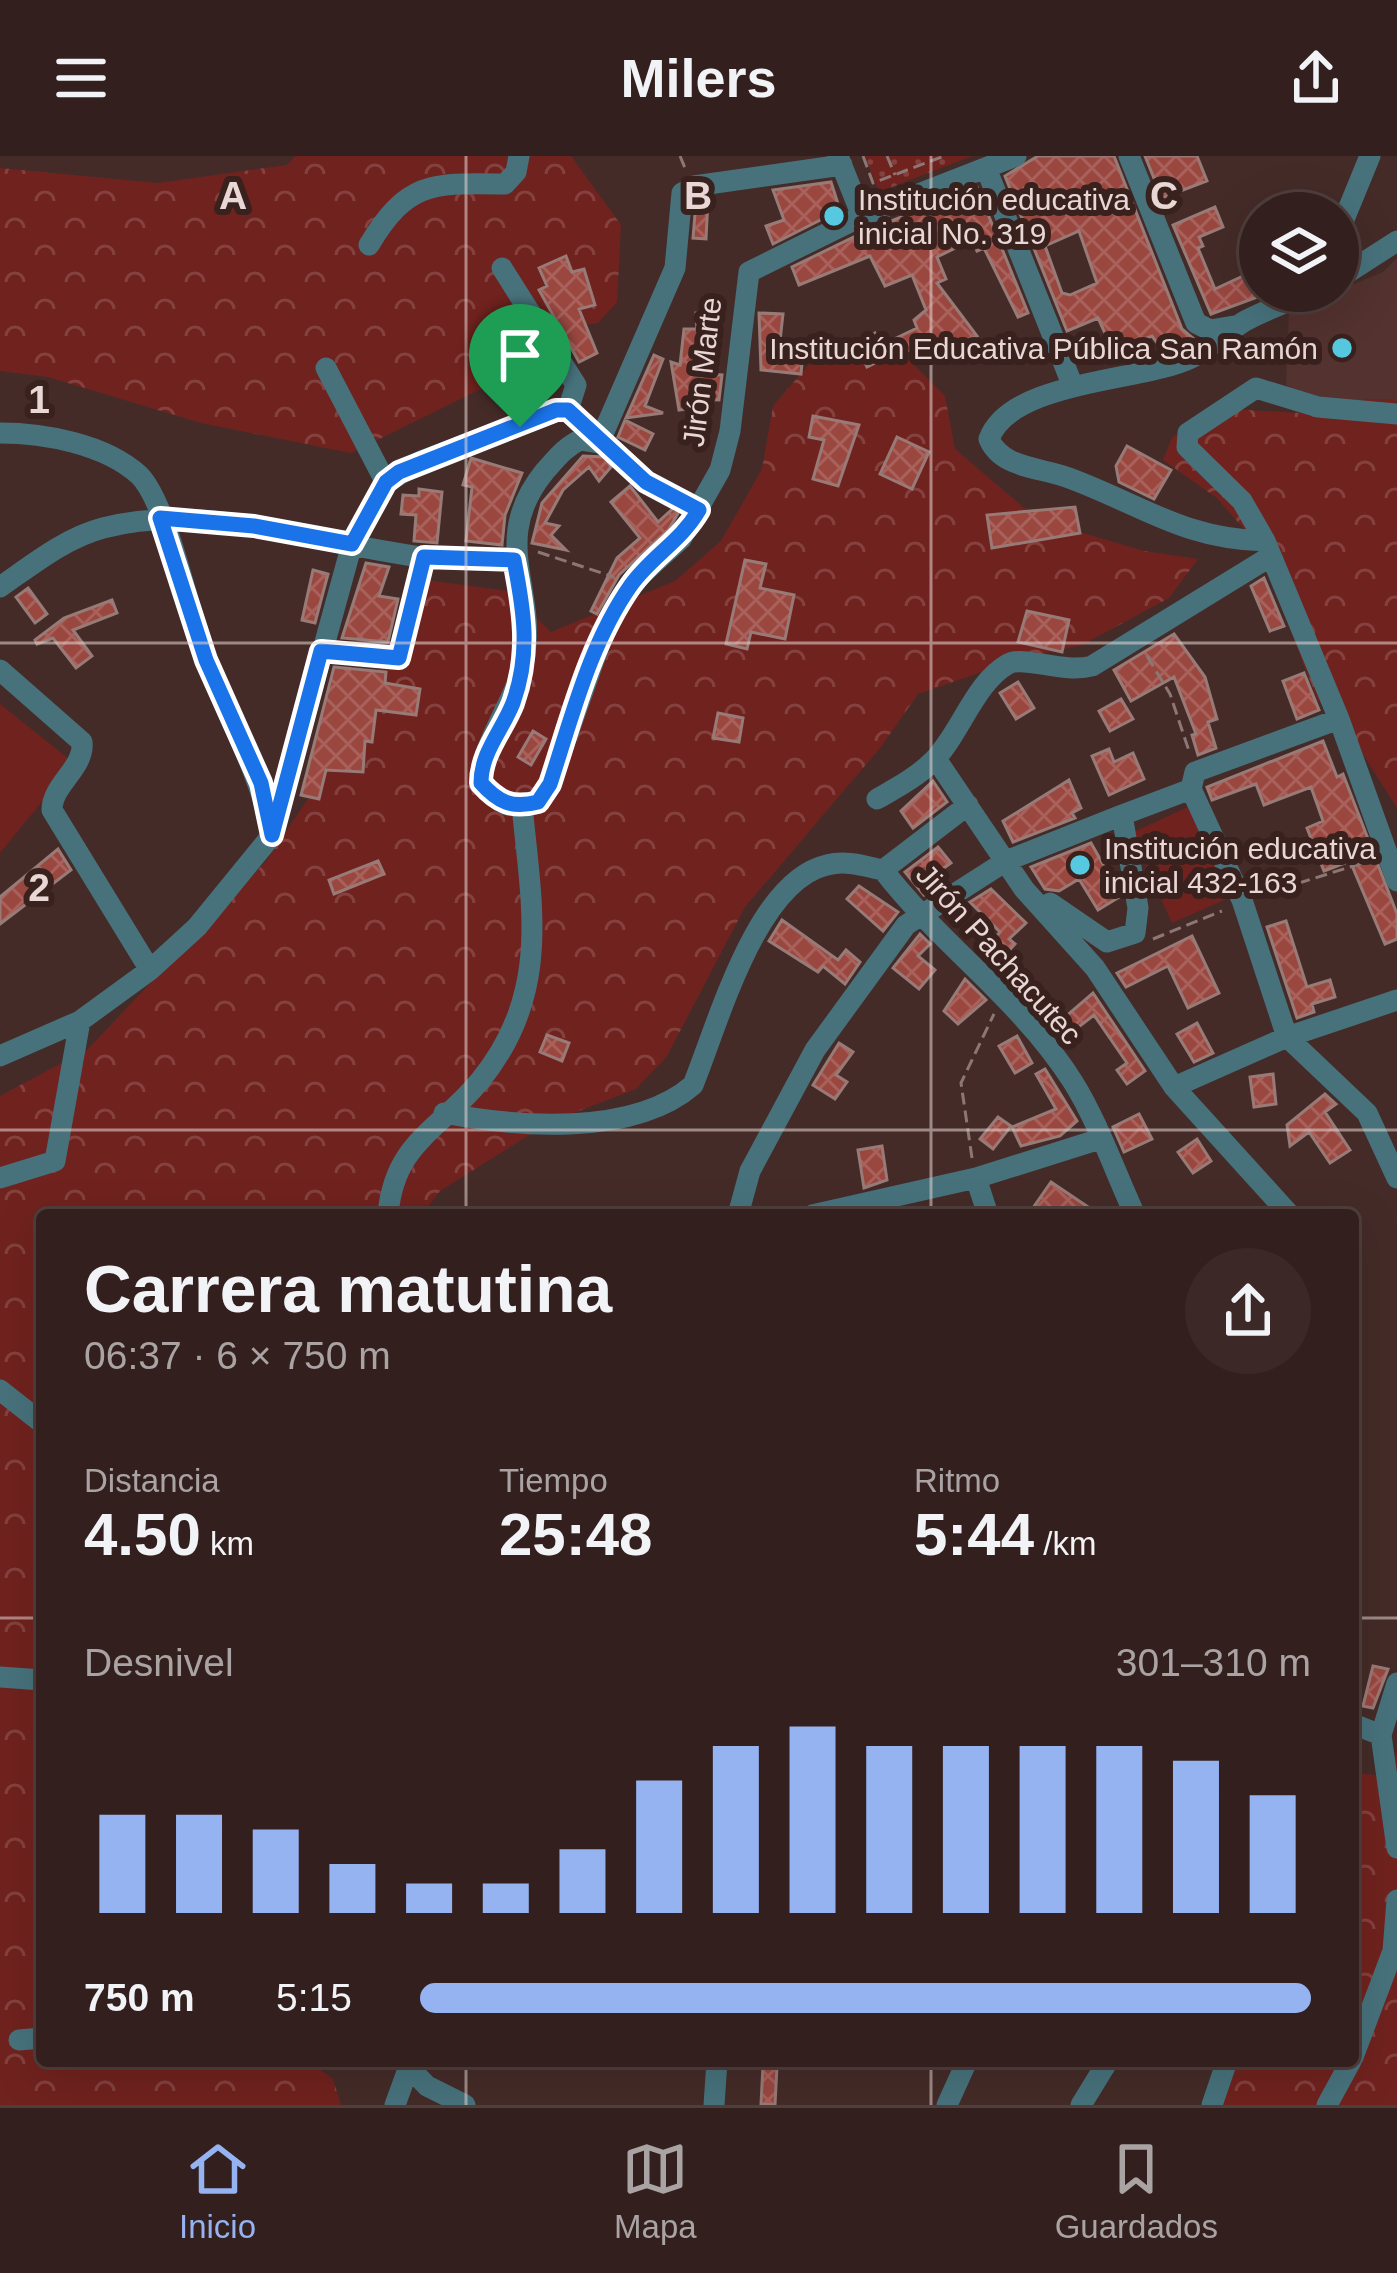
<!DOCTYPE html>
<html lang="es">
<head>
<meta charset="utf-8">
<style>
	body { margin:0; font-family:Arial,sans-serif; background:#3b2827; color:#f1f3f6; height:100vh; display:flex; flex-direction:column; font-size:45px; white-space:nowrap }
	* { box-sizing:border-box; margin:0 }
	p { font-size:39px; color:#a9a3a4 }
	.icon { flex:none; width:66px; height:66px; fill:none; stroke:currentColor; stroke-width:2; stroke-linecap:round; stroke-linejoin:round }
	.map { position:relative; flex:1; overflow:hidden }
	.details { position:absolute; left:36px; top:1053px; width:1323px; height:858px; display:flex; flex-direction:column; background:#33201e; border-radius:12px; box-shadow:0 12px 48px #0002,0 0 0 3px #4e3e3c }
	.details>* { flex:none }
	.buttons { position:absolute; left:1239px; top:36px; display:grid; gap:24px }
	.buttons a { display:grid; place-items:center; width:120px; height:120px; border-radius:50%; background:#33201e; box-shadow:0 12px 48px #0002,0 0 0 3px #4e3e3c; font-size:60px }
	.pin { position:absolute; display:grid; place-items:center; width:102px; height:102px; color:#fff; margin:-123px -51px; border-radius:50% 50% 50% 0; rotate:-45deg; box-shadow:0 0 12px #0007 }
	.pin .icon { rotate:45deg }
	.round { display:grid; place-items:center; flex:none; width:126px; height:126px; border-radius:63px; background:#3b2827 }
	.head { display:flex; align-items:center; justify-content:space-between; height:204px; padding:0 48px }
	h1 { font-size:66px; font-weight:700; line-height:90px }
	.figures { display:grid; grid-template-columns:repeat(3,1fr); gap:18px; height:204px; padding:12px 48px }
	.figures div { display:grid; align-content:center }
	.figures b { font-size:60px; font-weight:700 }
	.figures small { font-size:33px; font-weight:400 }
	.figures p { font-size:33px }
	.chart { height:336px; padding:24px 48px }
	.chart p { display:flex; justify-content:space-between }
	.chart svg { width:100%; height:216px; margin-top:12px; stroke:#95b2f1; stroke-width:6 }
	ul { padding:0 48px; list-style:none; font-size:39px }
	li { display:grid; grid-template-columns:192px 144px 1fr; align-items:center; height:90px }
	li i { height:30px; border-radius:15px; background:#95b2f1 }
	header { display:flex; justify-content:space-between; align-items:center; height:156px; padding:0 48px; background:#33201e; font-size:54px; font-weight:700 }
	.dock { display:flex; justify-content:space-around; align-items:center; height:168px; border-top:3px solid #4e3e3c; background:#33201e; font-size:33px; color:#a9a3a4 }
	.dock a { display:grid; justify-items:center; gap:6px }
	.dock .on { color:#95b2f1 }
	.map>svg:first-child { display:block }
	.built { fill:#53322f }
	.forest { fill:url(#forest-crowns) }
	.park { fill:url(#park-dots) }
	.pitch { fill:#70221e }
	.building { fill:url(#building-cross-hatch); stroke:#987a76; stroke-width:3; fill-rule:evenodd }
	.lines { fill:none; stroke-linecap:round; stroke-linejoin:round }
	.path { stroke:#8c7774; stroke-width:3; stroke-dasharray:12 6; stroke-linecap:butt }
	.street { stroke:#47727c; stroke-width:21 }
	.route-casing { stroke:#fff; stroke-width:24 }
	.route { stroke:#1a73e8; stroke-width:15 }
	.grid { fill:none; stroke:#e8d7d4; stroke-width:3; stroke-opacity:0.55 }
	.poi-dot { fill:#56c9e1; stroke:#39211e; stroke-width:4.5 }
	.labels { text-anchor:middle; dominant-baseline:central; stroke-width:12; stroke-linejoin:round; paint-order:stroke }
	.poi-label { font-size:30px; fill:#e8d7d4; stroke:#39211e; text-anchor:start }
	.street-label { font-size:30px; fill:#e8d7d4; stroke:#39211e }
	.grid-label { font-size:39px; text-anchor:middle; font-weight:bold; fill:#e8d7d4; stroke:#39211e; stroke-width:12; stroke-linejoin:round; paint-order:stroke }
</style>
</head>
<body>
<header><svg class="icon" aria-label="menu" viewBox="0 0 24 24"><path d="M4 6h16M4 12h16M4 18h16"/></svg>Milers<svg class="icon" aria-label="share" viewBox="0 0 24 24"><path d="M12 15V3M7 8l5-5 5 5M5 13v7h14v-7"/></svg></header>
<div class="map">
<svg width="1397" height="1949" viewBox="0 0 1397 1949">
	<defs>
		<pattern id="forest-crowns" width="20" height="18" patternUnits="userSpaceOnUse" patternTransform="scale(3)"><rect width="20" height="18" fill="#70221e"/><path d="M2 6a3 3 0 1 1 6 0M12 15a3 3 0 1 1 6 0" fill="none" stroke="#84413e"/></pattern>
		<pattern id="park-dots" width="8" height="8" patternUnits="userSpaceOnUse" patternTransform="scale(3)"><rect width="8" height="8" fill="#70221e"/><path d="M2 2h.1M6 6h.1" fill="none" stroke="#84413e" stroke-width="1.8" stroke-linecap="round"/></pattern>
		<pattern id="building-cross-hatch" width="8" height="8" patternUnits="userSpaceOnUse" patternTransform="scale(3)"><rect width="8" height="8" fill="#9a4740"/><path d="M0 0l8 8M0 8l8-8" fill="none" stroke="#a8615b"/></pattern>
	</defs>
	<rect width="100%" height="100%" fill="#442b28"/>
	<path class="built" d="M1397 102V246L1369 243 1325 250 1286 229 1289 155 1383 116Z"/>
	<path class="forest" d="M295 0H571L621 69 617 146 598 167 551 172 505 221 351 297 201 267 48 221 0 215V12L158 27 287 9Z
		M884 179 945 240 955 293 1023 351 1073 374 1144 395 1198 403 1169 442 1082 489 1022 502 918 538 880 592 745 751 667 900 636 933 550 966 440 1035 422 1059H42V1905H308L333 1923 341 1949H0V940L88 893 266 705 308 643 336 583 394 491 417 423 509 435 551 476 675 425 721 385 762 313 773 250 830 184Z
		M1369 243H1394L1397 249V652L1356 587 1317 543 1257 388 1217 342 1163 304 1172 282 1211 252 1300 257Z
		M1397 1593V1949H1216L1230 1905H1353V1617L1390 1620Z"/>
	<path class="park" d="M865 0H972L879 36Z"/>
	<path class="pitch" d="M0 548 74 607 0 697Z
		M1188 651 1229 742 1172 767 1131 677Z"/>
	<path class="building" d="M1038 0H1114L1182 173 1194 183 1164 196 1152 180 1113 195 1098 162 1067 175 1005 20ZM1079 75 1097 127 1070 139 1062 137 1045 90Z
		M1145 0H1197L1207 25 1162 42Z
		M831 26 840 54 773 88 766 70 784 64 773 34Z
		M977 31 1028 157 1018 161 984 92 977 95 972 84 937 101 946 123 937 127 977 180 942 197 934 182 891 203 884 188 917 172 914 164 926 154 912 119 885 130 870 100 799 129 792 111 868 74Z
		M708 43 706 83 693 82 696 46Z
		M1215 51 1223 71 1199 81 1203 90 1198 92 1215 133 1260 112V135H1274L1211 158 1173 69Z
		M566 100 572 116 584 113 595 149 579 153 597 197 579 206 539 134 547 130 539 112Z
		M696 157H717V173H705L706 218 722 219 719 244 700 243 701 251 679 254 671 206 680 209 684 173H697Z
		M759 157 783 158 779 194 803 196 801 218 761 214Z
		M875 177 887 201 867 211 855 187Z
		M654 199 663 203 645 250 663 257 626 262Z
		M813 260 859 269 838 330 813 323 824 284 809 281Z
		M625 264 653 278 645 294 618 281Z
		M897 281 929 296 912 333 880 318Z
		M1127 290 1171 314 1154 343 1119 326 1116 310Z
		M583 300 604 301 611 311 599 325 589 311 563 334 545 367 559 370 551 379 566 394 532 387 542 347Z
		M471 302 522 317 505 359 502 389 466 385 472 331 463 329Z
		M630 330 658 366 678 348 681 352 669 373 619 419 597 458 591 455 617 402 640 382 611 346Z
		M419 333 442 336 437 387 414 385 416 359 401 358 403 339 419 340Z
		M1075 351 1080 377 992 392 987 359Z
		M745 404 766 408 760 432 794 439 785 483 751 476 747 493 726 488Z
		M366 407 389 411 379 440 398 443 388 486 342 482Z
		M313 414 328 418 315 467 302 464Z
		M1264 422 1284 470 1270 475 1251 430Z
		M28 432 47 458 35 467 16 441Z
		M112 444 117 457 73 474 92 500 76 512 53 482 37 488 35 484 64 462Z
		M1027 455 1069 464 1062 496 1018 486Z
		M1174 478 1205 521 1217 563 1208 566 1216 592 1198 599 1192 579 1196 578 1174 521 1131 545 1114 514Z
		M334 511 386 516 385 527 420 533 416 559 376 554 372 586 365 585 363 616 326 614 319 643 301 639Z
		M1304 517 1319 554 1297 563 1283 525Z
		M1018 526 1034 552 1016 563 1000 537Z
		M1121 543 1133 563 1110 575 1099 555Z
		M718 557 743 562 739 586 713 582Z
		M533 575 546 583 531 609 518 601Z
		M1323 585 1337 621 1343 618 1397 758V783L1385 788 1350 705 1324 715 1307 672 1323 665 1311 631 1264 649 1256 628 1212 644 1207 631Z
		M1109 593 1114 606 1133 597 1144 623 1109 639 1092 600Z
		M1069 624 1081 652 1072 657 1075 662 1013 686 1003 665Z
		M933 625 947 646 913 672 901 655Z
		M1091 687 1121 740 1098 754 1079 723 1059 735 1045 733 1031 711Z
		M938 691 951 707 931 721 939 730 924 739 905 716Z
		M58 693 71 714 0 768V741Z
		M378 705 384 718 334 738 329 724Z
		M859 730 898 756 883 775 847 743Z
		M991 733 1026 767 1009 783 1015 788 1004 800 989 788 1000 776 970 746Z
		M782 764 838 804 846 794 860 806 845 828 823 810 818 816 769 785Z
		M1286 765 1307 831 1330 824 1335 841 1312 848 1314 856 1297 862 1267 771Z
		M920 778 930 788 918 800 935 814 919 833 893 812Z
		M1192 780 1219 837 1188 852 1168 810 1126 831 1117 817Z
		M965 823 986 844 958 868 944 855Z
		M1093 837 1145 915 1127 928 1117 914 1127 907 1094 859 1067 880 1057 868Z
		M1197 867 1213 897 1194 906 1177 878Z
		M547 879 569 887 562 905 540 896Z
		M1017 880 1032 907 1015 917 999 890Z
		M839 887 853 896 836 919 847 926 835 943 813 929Z
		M1045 913 1077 965 1060 980 1021 990 1012 971 1056 953 1036 918Z
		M1273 918 1276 948 1254 951 1250 921Z
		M1325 938 1336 948 1325 956 1350 994 1330 1007 1309 976 1290 990 1287 969Z
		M1139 958 1152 983 1124 996 1113 971Z
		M998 961 1011 970 993 993 980 983Z
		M1197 983 1211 1005 1193 1017 1178 996Z
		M882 990 887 1024 864 1032 858 994Z
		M1051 1026 1100 1059H1043L1033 1052Z
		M1373 1510 1388 1513 1373 1552 1363 1550Z
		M763 1909 777 1910 775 1949 761 1948Z"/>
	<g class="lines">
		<path class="path" d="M680 0 685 12
			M863 0 873 27 944 0
			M887 0 895 19
			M614 299 646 326 680 344
			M538 396 614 421
			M1147 500 1170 538 1189 595
			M1264 738 1369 705
			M1153 783 1222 755
			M972 1002 961 927 994 858"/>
		<path class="street" d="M838 0 862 60
			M1129 0 1196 167 1210 174 1234 170
			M842 9 694 30 682 37 675 112 599 287 580 284C565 291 556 303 545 315 488 385 538 432 524 504 516 546 481 585 481 627L507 649 538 646 550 628 604 476 632 427 681 383 720 314 730 275 749 116 862 60 1016 0
			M986 12 1072 228
			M1338 78 1370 0
			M369 89C408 24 433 27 505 28L516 16 519 0
			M502 112 576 229 568 254
			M1338 123 1397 85
			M1314 135C1291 145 1267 153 1245 165 1227 176 1211 192 1191 202 1142 226 1011 224 989 283 1002 313 1041 311 1069 322 1142 349 1183 383 1265 385L1339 563 1397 725
			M326 212 386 327
			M0 277C44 277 105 288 139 319 167 346 190 459 205 501 227 560 257 610 271 673
			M1265 385 1242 345 1187 291 1188 277 1256 232 1318 251 1397 258
			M0 431C32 409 65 382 103 372 208 345 317 388 422 401 452 405 483 403 514 404
			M321 495 399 502 424 401
			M0 514 82 586C85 612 52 628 52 654L150 814
			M1339 563 1195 616 1191 633 1242 744 1287 881 1367 957 1397 1022
			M936 603 1024 733 1095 812 1174 931 1290 1059
			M877 643C896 632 917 621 933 605 959 580 975 526 1008 508 1024 499 1063 518 1092 510L1268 402
			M883 714 968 649
			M1050 747 1107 786 1135 777 1138 752 1122 659 1191 633
			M0 900 80 865 150 814 197 771 272 679 352 388 386 327 421 305 556 254H568L599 287
			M1174 931 1287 881 1397 844
			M444 957C516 971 633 981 693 929 718 868 756 725 827 709 846 704 864 710 883 714 941 789 1022 845 1073 926 1098 966 1115 1016 1135 1059
			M0 1022 55 1005 80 865
			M976 1022 988 1059
			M388 1059C394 987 438 975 479 926 551 839 532 752 522 650
			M738 1059 750 1015 815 894 906 769 1006 705 1122 659
			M812 1059 976 1022 1100 983
			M0 1234 42 1267
			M0 1521 42 1524
			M1397 1527 1381 1579 1397 1692
			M1353 1568 1381 1579
			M19 1884 42 1882
			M1353 1901 1393 1795 1397 1744
			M403 1905 427 1930 465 1949
			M395 1949 411 1905
			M714 1949 717 1905
			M947 1949 967 1905
			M1081 1949 1108 1905
			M1212 1949 1227 1905
			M1327 1949 1351 1905"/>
	</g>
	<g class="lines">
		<defs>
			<path id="route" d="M556 254H568L646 326 699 354C681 385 652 400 631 429 590 487 572 561 550 628L538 646C512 653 498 646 481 627 481 596 502 575 513 547 531 497 524 455 514 404L424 401 399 502 321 495 272 679 261 627 206 504 160 362 254 370 352 388 386 326 399 316Z"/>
		</defs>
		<use href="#route" class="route-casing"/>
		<use href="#route" class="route"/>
	</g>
	<path class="grid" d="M466 0V1059M931 0V1059M0 487H1397M0 974H1397M0 1462H42M1353 1462H1397M466 1905V1949M931 1905V1949"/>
	<g class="poi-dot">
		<circle cx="834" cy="60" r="12"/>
		<circle cx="1342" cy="192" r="12"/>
		<circle cx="1080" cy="709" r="12"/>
	</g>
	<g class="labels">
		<g class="poi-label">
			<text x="858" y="43">Institución educativa<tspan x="858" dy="34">inicial No. 319</tspan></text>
			<text x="1318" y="192" text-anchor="end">Institución Educativa Pública San Ramón</text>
			<text x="1104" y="692">Institución educativa<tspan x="1104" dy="34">inicial 432-163</tspan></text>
		</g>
		<g class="street-label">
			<text transform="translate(702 216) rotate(-83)">Jirón Marte</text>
			<text transform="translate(999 798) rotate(48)">Jirón Pachacutec</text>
		</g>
	</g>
	<g class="grid-label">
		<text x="233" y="53">A</text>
		<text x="698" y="53">B</text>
		<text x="1164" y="53">C</text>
		<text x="39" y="257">1</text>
		<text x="39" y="745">2</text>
	</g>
</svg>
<div class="buttons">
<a><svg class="icon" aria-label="layers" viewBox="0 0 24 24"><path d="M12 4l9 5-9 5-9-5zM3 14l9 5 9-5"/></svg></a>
</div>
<div class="pin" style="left:520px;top:271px;background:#1e9e55"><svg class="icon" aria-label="arrive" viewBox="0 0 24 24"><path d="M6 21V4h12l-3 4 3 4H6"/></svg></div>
<section class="details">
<div class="head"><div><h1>Carrera matutina</h1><p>06:37 · 6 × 750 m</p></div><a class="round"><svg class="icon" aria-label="share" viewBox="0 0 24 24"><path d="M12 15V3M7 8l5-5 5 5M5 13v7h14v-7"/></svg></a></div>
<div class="figures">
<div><p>Distancia</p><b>4.50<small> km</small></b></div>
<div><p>Tiempo</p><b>25:48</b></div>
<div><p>Ritmo</p><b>5:44<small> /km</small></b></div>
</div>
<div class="chart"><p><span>Desnivel</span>301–310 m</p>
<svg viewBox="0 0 160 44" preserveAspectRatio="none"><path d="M5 44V24M15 44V24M25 44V27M35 44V34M45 44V38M55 44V38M65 44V31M75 44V17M85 44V10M95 44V6M105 44V10M115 44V10M125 44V10M135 44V10M145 44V13M155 44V20"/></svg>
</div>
<ul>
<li><b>750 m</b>5:15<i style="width:100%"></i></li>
</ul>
</section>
</div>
<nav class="dock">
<a class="on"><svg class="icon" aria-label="home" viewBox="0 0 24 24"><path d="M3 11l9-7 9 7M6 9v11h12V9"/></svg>Inicio</a>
<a><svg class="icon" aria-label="map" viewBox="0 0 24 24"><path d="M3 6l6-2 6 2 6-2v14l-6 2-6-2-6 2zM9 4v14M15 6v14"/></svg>Mapa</a>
<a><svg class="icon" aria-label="saved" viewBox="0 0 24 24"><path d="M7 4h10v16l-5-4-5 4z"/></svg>Guardados</a>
</nav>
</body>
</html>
